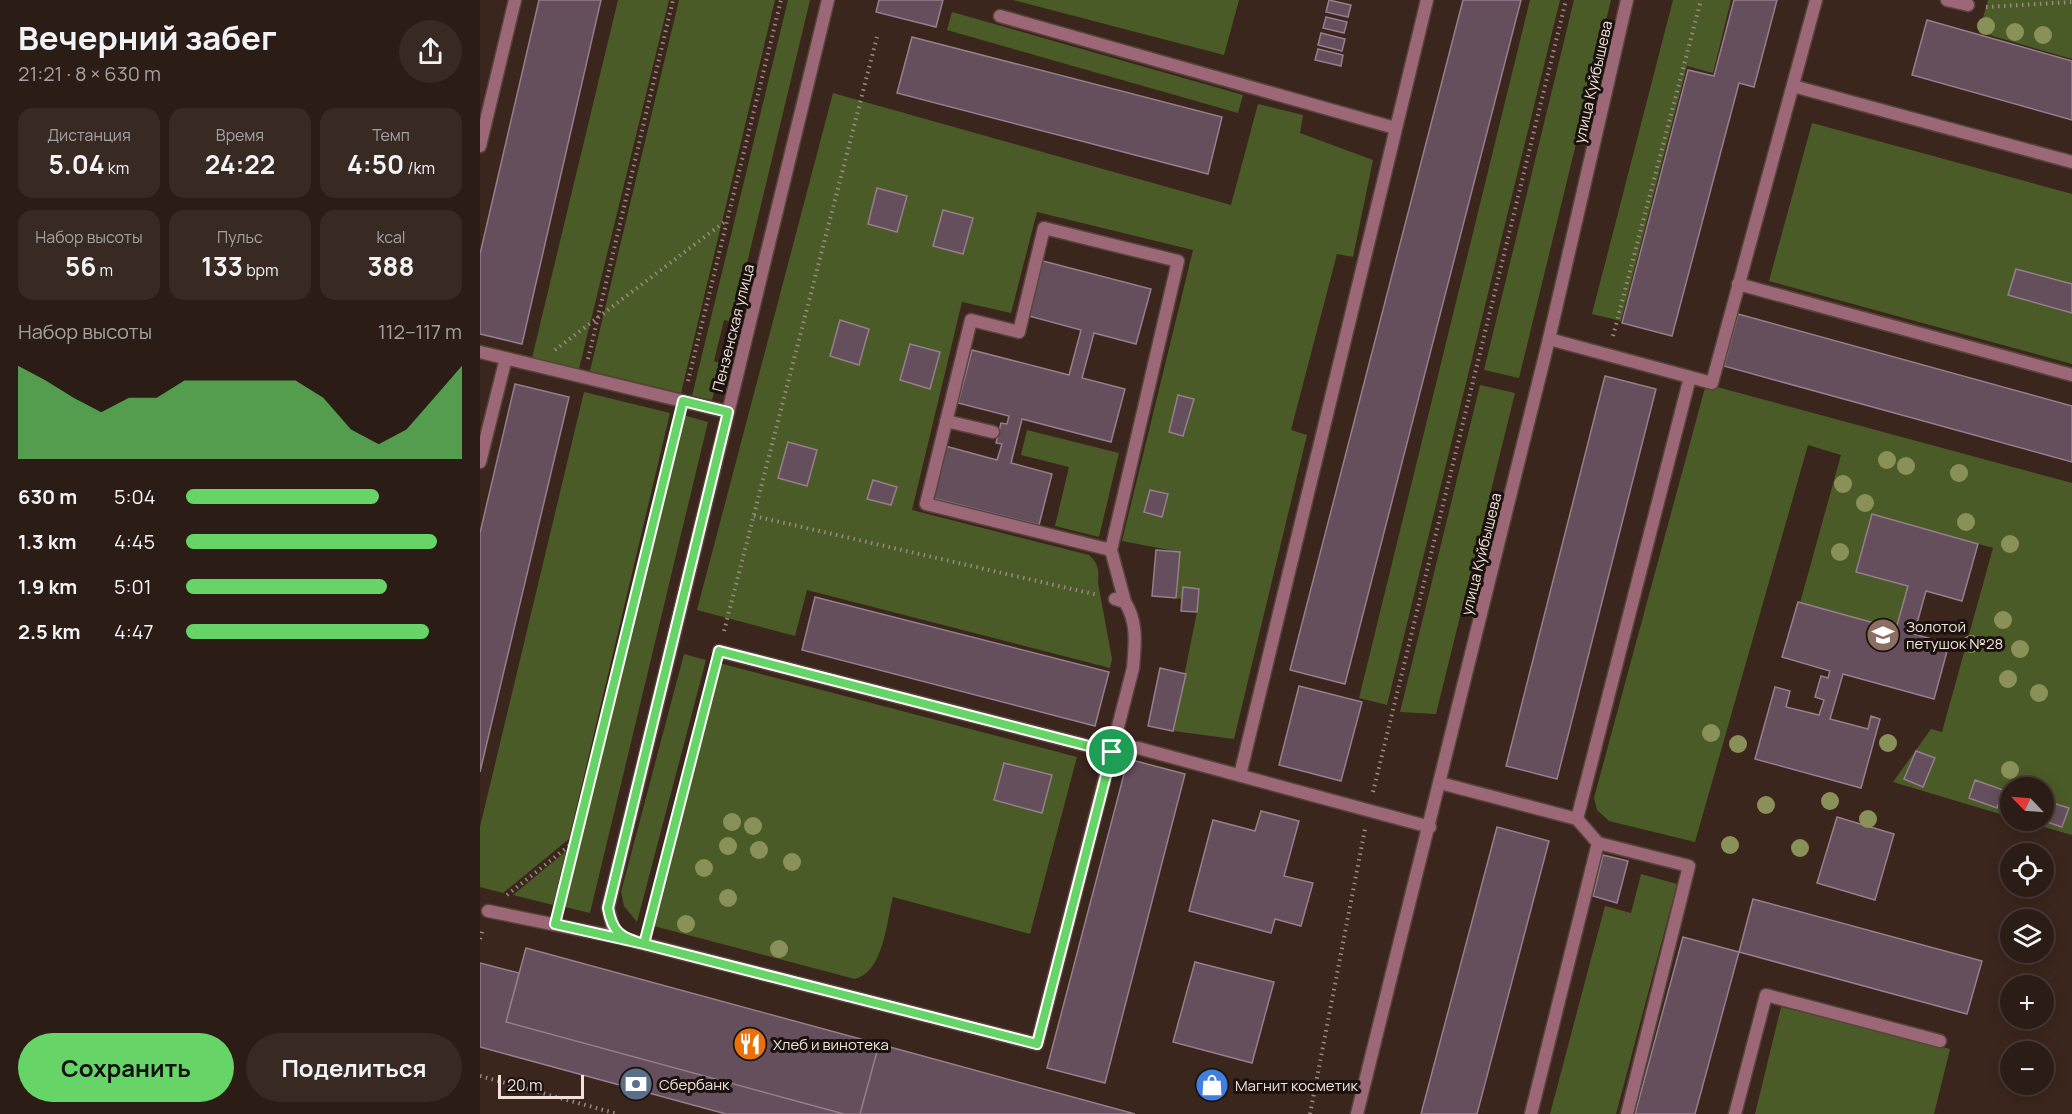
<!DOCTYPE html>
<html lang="ru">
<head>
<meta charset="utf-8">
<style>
	body { margin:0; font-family:Manrope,sans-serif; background:#382923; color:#f1f3f6; height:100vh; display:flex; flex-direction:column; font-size:22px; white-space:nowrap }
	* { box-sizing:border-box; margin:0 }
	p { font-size:20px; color:#a6a1a1 }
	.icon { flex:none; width:33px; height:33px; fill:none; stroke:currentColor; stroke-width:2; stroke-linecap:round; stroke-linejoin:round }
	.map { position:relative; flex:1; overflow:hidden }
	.panel { display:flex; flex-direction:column; background:#2c1c16; width:480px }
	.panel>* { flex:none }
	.needle { width:39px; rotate:295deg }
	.controls { position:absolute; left:1520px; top:777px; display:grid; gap:12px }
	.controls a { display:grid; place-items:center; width:54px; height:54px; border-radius:50%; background:#2c1c16; box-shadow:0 3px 15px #0003,0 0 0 2px #483a35; font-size:30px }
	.scale { position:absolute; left:18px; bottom:15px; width:86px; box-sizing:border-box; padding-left:6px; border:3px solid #f0e2db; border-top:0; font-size:16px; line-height:21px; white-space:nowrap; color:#f0e2db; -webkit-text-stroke:4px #1b120e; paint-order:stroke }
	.pin { position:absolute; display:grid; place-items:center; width:51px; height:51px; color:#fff; margin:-26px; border:3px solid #fff; border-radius:50%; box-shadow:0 2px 6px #0007 }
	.round { display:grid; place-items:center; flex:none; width:63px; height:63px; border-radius:32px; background:#382923 }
	.head { display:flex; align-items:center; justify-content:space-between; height:102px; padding:0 18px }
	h1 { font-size:33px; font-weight:700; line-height:45px }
	.metrics { display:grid; grid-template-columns:repeat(3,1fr); gap:9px; height:102px; padding:6px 18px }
	.metrics div { display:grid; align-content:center; border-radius:15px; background:#382923; text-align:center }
	.metrics b { font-size:26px; font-weight:700 }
	.metrics small { font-size:16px; font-weight:400 }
	.metrics p { font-size:16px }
	.chart { height:168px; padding:12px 18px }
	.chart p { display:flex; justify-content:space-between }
	.chart svg { width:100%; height:108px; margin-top:6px; fill:#66d466; opacity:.7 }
	.cta { display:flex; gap:12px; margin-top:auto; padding:12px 18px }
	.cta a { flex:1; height:69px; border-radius:36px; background:#66d466; color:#111; font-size:24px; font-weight:700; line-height:69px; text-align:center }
	.cta a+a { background:#382923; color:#f1f3f6 }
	ul { padding:0 18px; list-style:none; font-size:20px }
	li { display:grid; grid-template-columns:96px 72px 1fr; align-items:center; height:45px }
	li i { height:15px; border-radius:8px; background:#66d466 }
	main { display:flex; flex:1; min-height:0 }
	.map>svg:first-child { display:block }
	.green { fill:#4b5b27; fill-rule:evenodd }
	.building { fill:#654f5c; stroke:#967e8d; stroke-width:1.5 }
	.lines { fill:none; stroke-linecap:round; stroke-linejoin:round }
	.lane-casing { stroke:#58443b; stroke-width:15 }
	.street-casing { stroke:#58443b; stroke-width:15 }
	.path { stroke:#9a8981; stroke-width:4; stroke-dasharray:1.5 4.5; stroke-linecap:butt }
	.lane { stroke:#9c6877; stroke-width:12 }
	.street { stroke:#9c6877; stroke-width:12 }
	.tree { fill:#8a9158 }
	.route-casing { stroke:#fff; stroke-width:12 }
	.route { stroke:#66d466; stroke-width:8 }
	.labels { text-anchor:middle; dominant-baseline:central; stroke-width:6; stroke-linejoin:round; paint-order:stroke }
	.street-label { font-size:15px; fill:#f0e2db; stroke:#1b120e }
	.poi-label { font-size:15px; fill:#f0e2db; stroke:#1b120e; text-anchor:start }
</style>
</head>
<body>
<main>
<section class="panel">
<div class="head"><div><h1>Вечерний забег</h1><p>21:21 · 8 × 630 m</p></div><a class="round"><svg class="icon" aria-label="share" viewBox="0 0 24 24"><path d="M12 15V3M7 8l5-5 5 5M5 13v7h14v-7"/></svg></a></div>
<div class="metrics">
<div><p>Дистанция</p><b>5.04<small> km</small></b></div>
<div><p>Время</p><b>24:22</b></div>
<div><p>Темп</p><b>4:50<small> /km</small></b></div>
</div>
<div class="metrics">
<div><p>Набор высоты</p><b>56<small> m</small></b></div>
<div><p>Пульс</p><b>133<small> bpm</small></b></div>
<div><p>kcal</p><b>388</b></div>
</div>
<div class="chart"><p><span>Набор высоты</span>112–117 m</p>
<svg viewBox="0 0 160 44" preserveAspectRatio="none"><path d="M0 44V6L10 12L20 19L30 25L40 19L50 19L60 12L70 12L80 12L90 12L100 12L110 19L120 32L130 38L140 32L150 19L160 6V44z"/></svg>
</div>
<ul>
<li><b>630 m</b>5:04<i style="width:70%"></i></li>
<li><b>1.3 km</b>4:45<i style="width:91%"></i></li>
<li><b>1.9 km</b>5:01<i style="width:73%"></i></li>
<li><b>2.5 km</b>4:47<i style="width:88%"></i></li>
</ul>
<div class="cta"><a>Сохранить</a><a>Поделиться</a></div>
</section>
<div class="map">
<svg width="1592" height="1114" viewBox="0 0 1592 1114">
	<rect width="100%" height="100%" fill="#3b261d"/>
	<path class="green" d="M138 0H189L99 369 52 358Z
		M199 0H295L201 393 110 371Z
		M308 0H330L253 322 244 320 234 361 242 364 232 400 212 396Z
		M533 0H759L744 55Z
		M1050 0H1080L907 705 879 698Z
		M1094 0H1131L1039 378 1004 370Z
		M1193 0H1251L1233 73 1207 66 1141 321 1112 314Z
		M1508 0H1592V59L1499 32Z
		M472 12 763 95 758 113 467 30Z
		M353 93 751 205 778 104 823 115 820 133 893 160 873 257 857 254 811 430 827 435 754 739 693 731 717 612 719 589 703 587 702 599 696 598 700 552 642 541 713 250 557 212 531 313 482 302 432 510 609 555C619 564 619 571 618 583L632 659 630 668 327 590 315 636 217 610Z
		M1332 123 1592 194V284L1536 269 1528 295 1592 313V364L1289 281Z
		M1226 384 1592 483V835L1543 821H1561L1583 827 1589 808 1563 800V788H1530V817L1413 782 1451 729 1462 732 1513 548 1393 514 1377 572 1428 586 1416 629 1320 603 1361 455 1328 445 1215 842 1129 821 1117 810 1114 798ZM1436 751 1455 759 1443 787 1424 779ZM1495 780 1523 790 1517 808 1489 798Z
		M1000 385 1035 393 956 714 920 712Z
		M104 392 190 413 89 839 23 893 0 887V827Z
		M203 415 228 422 110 913 85 907Z
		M547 430 639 453 619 537 575 526 589 467 541 455Z
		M204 654 226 660 157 922 144 906 141 892Z
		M239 663 597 757 550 934 413 897C406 923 404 971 375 979L170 925ZM524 763 572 775 562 813 514 800Z
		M86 852 73 905 33 895 85 852Z
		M1161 874 1197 884 1136 1114H1070L1125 906 1151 913Z
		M1301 1007 1470 1049 1454 1114H1275Z"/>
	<path class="building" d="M59 0H121L42 344 0 334V254Z
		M399 0H463L456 27 396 12Z
		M849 0 871 5 868 17 846 12Z
		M983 0H1041L865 684 810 670Z
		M1254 0H1297L1274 87 1259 83 1192 336 1142 323 1208 70 1234 76Z
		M846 17 867 22 864 33 843 28Z
		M1447 20 1592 61V120L1432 75Z
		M841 33 865 39 862 51 838 45Z
		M432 37 742 117 728 174 417 93Z
		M838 49 863 55 861 66 835 60Z
		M397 188 427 196 417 232 388 224Z
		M463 210 493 218 483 254 453 246Z
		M563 261 671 289 656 344 614 333 602 378 645 389 631 442 542 419 531 463 572 474 559 525 452 498 465 446 517 460 522 444 516 443 521 423 527 424 529 416 478 403 492 350 589 375 601 330 549 316Z
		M1536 269 1592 284V313L1528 295Z
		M1258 314 1592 406V462L1244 366Z
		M360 320 389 329 379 365 350 356Z
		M430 344 460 352 450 389 420 380Z
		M1125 376 1176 389 1077 779 1026 766Z
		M35 384 89 397 0 772V533Z
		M698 395 714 399 703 436 689 432Z
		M308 442 337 450 327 486 298 478Z
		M393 480 417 487 411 505 387 499Z
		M670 490 688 494 682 517 664 512Z
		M1392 514 1498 544 1482 601 1446 591 1434 634 1469 644 1454 699 1363 674 1350 719 1388 729 1391 716 1400 719 1381 788 1275 759 1295 687 1310 691 1306 707 1339 715 1344 700 1335 697 1341 676 1348 678 1350 671 1302 657 1318 602 1416 629 1428 586 1376 572Z
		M676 550 700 552 696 598 672 596Z
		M703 587 719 589 717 612 701 611Z
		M335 597 629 672 615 726 322 650Z
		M680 668 706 674 693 731 668 726Z
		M819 686 882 702 861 781 799 765Z
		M1436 751 1455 758 1443 787 1424 779Z
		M648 759 705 774 625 1083 567 1068Z
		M524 763 572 775 562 813 514 800Z
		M1495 780 1523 790 1517 808 1489 798Z
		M1563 800 1589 808 1582 827 1561 820Z
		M781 811 819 821 804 876 833 883 821 926 795 919 791 933 709 911 733 820 775 831Z
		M1357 817 1414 834 1395 900 1337 883Z
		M1017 827 1069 841 997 1114H941Z
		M1123 855 1148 861 1137 903 1113 896Z
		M1273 899 1502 961 1487 1014 1259 952Z
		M1203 937 1259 952 1215 1114H1155Z
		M46 948 399 1044 380 1114H364L26 1022Z
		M715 962 794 982 772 1063 693 1042Z
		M0 963 39 973 26 1022 364 1114H246L0 1047Z
		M399 1044 655 1114H380Z"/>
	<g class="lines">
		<defs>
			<path id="lane" d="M1467 0 1488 5
				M520 16 915 128
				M1313 86 1592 162
				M0 146 35 0
				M1258 284 1592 375
				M1069 339 1232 383 1336 0
				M0 352 248 412
				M466 421 513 432
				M0 462 26 358
				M631 550 446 504 491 320 539 332 564 228 698 261 631 550 645 602
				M239 651 632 752 658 748 950 827
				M760 775 947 0
				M960 783 1097 819 1118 843 1209 866 1147 1114
				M1097 819 1210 377
				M128 908 133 928 141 938 557 1044 653 668C655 644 658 623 645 602L635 599
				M8 911 141 938
				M1051 1114 1118 843
				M1255 1114 1286 995 1460 1041"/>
			<path id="street" d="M128 908 348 0
				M877 1114 1069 339 1147 0"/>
		</defs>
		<use href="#lane" class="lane-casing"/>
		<use href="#street" class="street-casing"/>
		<path class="path" d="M1506 7 1592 2
			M1133 336 1221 0
			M75 350 247 220
			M108 359 193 0
			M208 381 301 0
			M274 516 618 595
			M244 631 398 33
			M893 792 1086 0
			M27 895 94 842
			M79 905 198 420
			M168 924 234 670
			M0 939 3 929
			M0 1076 138 1114
			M830 1114 885 829"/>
		<use href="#lane" class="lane"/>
		<use href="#street" class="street"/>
	</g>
	<g class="tree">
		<circle cx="1506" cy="26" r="9"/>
		<circle cx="1535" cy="32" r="9"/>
		<circle cx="1563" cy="35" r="9"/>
		<circle cx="1407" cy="460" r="9"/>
		<circle cx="1426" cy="466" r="9"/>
		<circle cx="1479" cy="473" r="9"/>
		<circle cx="1363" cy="484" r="9"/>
		<circle cx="1385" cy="503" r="9"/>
		<circle cx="1486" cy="522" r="9"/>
		<circle cx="1530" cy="544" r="9"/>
		<circle cx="1360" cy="552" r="9"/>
		<circle cx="1523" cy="620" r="9"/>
		<circle cx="1491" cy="644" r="9"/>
		<circle cx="1540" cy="649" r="9"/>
		<circle cx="1528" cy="679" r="9"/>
		<circle cx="1559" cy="693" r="9"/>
		<circle cx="1231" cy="733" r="9"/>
		<circle cx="1408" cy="743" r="9"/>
		<circle cx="1258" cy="744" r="9"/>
		<circle cx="1530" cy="770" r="9"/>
		<circle cx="1350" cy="801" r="9"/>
		<circle cx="1286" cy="805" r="9"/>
		<circle cx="1388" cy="819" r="9"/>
		<circle cx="252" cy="822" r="9"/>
		<circle cx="273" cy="826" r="9"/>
		<circle cx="1250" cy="845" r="9"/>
		<circle cx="248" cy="846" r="9"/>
		<circle cx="1320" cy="848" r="9"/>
		<circle cx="279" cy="850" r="9"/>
		<circle cx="312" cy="862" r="9"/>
		<circle cx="224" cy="868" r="9"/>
		<circle cx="248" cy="898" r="9"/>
		<circle cx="206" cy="924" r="9"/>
		<circle cx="299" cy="949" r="9"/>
	</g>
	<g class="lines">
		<defs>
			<path id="route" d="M632 752 557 1044 164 944C141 938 132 932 128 908L248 412 203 401 75 924 164 944 239 651 632 752"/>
		</defs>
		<use href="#route" class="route-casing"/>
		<use href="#route" class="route"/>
	</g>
	<defs>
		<symbol id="school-disc" viewBox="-11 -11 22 22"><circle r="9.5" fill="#8d6e63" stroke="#1b120e"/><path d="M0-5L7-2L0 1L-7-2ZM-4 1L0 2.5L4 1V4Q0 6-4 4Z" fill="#fff"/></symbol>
		<symbol id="restaurant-disc" viewBox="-11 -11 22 22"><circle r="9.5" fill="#e8710a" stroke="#1b120e"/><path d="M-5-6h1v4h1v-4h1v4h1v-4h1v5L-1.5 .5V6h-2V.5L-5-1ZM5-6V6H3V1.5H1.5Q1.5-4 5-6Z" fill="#fff"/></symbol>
		<symbol id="bank-disc" viewBox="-11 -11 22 22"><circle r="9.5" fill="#5c6f8a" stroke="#1b120e"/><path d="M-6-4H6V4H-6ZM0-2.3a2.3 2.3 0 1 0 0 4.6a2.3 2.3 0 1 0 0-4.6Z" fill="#fff"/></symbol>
		<symbol id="shop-disc" viewBox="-11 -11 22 22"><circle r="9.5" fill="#3f7fe0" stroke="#1b120e"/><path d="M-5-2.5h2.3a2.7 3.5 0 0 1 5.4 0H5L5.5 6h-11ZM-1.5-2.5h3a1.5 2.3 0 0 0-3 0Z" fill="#fff"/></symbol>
	</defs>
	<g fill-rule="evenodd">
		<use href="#school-disc" x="1384" y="616" width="38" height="38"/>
		<use href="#restaurant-disc" x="251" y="1025" width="38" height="38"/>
		<use href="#bank-disc" x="137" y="1065" width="38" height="38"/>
		<use href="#shop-disc" x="713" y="1066" width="38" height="38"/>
	</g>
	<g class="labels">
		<g class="street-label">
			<text transform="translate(1113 82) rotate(-77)">улица Куйбышева</text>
			<text transform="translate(253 328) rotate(-76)">Пензенская улица</text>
			<text transform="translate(1001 554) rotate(-76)">улица Куйбышева</text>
		</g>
		<g class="poi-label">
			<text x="1426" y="626">Золотой<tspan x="1426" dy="17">петушок №28</tspan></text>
			<text x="293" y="1044">Хлеб и винотека</text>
			<text x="179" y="1084">Сбербанк</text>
			<text x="755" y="1085">Магнит косметик</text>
		</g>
	</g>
</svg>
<div class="controls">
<a><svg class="needle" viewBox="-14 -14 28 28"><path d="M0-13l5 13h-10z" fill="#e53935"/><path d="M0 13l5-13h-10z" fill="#a6a1a1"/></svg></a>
<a><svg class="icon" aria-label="locate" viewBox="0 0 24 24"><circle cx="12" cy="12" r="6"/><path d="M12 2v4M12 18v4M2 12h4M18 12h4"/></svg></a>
<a><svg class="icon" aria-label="layers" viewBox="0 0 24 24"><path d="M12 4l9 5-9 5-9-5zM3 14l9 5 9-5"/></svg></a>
<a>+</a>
<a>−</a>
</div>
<div class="scale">20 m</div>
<div class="pin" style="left:632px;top:752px;background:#1e9e55"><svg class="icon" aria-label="arrive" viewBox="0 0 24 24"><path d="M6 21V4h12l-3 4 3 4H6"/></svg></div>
</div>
</main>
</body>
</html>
